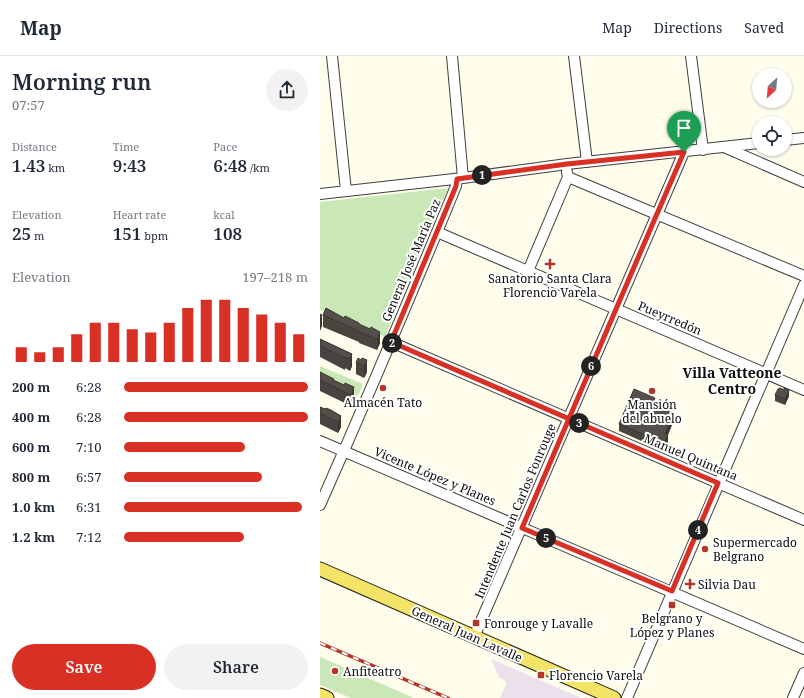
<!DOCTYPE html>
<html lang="en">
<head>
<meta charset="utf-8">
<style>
	body { margin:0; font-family:"Noto Serif",serif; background:#f2f2f3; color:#1f2937; height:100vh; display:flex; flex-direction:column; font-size:15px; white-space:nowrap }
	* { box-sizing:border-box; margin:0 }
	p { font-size:13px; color:#747a83 }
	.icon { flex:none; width:22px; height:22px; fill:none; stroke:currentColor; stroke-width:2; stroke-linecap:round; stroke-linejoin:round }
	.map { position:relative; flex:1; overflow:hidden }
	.drawer { display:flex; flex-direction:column; background:#fff; width:320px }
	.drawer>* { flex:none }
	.needle { width:26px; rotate:206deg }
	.tools { position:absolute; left:432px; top:12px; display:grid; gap:8px }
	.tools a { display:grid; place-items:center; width:40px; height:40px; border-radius:50%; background:#fff; box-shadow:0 1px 3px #0004; font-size:20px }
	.pin { position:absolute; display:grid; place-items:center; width:34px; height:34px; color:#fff; margin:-41px -17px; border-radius:50% 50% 50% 0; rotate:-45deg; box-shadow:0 0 4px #0007 }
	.pin .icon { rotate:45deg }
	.km { position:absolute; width:20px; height:20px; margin:-10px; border-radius:50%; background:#222; color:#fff; font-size:11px; line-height:20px; text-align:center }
	.round { display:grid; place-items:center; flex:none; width:42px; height:42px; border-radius:21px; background:#f2f2f3 }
	.overview { display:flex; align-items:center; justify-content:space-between; height:68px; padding:0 12px }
	h1 { font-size:22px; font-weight:600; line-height:30px }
	.metrics { display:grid; grid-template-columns:repeat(3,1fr); gap:6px; height:68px; padding:4px 12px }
	.metrics div { display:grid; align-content:center }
	.metrics b { font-size:17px; font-weight:600 }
	.metrics small { font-size:11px; font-weight:400 }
	.metrics p { font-size:11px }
	.chart { height:112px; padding:8px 12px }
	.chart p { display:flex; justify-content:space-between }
	.chart svg { width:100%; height:72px; margin-top:4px; stroke:#d93025; stroke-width:6 }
	.cta { display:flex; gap:8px; margin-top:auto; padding:8px 12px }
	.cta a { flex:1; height:46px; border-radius:24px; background:#d93025; color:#fff; font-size:16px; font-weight:600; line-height:46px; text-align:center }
	.cta a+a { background:#f2f2f3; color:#1f2937 }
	ul { padding:0 12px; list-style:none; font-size:13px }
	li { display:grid; grid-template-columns:64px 48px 1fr; align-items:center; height:30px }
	li i { height:10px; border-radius:5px; background:#d93025 }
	header { display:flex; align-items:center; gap:24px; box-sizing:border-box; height:56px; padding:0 20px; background:#fff; border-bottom:1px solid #e0e1e3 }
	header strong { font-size:19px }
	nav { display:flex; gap:22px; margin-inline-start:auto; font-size:14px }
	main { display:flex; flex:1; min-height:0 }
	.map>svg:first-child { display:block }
	.industrial { fill:#ebe0eb }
	.green { fill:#cae7b7 }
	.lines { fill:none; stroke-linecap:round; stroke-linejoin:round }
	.minor-casing { stroke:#3f3f3f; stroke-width:12 }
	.major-casing { stroke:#1d1d1d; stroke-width:15 }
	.minor { stroke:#fff; stroke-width:10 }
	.major { stroke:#f3e367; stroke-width:13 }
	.rail-casing { stroke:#b6352a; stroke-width:3.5 }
	.rail { stroke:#fff; stroke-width:2; stroke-dasharray:6; stroke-linecap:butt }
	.wall { fill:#48443f }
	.shaded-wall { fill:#3b3733 }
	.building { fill:#544f49; stroke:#3b3733 }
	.route-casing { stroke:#fff; stroke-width:8 }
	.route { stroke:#d93025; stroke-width:5 }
	.poi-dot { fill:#b6352a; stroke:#fff; stroke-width:1.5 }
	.labels { text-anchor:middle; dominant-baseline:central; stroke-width:4; stroke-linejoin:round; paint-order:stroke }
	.street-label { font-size:12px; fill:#0c0c0c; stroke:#fff }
	.poi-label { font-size:12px; fill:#0c0c0c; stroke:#fff; text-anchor:start }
	.quarter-label { font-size:14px; font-weight:bold; fill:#0c0c0c; stroke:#fff }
</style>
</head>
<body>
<header>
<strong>Map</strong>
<nav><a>Map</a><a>Directions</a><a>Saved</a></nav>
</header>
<main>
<section class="drawer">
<div class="overview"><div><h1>Morning run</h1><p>07:57</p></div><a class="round"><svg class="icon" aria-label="share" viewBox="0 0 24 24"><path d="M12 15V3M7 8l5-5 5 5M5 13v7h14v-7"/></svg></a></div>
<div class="metrics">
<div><p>Distance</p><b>1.43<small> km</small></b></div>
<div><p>Time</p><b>9:43</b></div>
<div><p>Pace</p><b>6:48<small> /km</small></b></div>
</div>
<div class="metrics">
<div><p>Elevation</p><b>25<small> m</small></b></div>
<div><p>Heart rate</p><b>151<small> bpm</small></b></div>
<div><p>kcal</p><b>108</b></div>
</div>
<div class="chart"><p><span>Elevation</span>197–218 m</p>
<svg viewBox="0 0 160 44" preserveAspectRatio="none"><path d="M5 44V35M15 44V38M25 44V35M35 44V27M45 44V20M55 44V20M65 44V24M75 44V26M85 44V20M95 44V11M105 44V6M115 44V6M125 44V11M135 44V15M145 44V20M155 44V27"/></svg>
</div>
<ul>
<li><b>200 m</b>6:28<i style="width:100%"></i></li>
<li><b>400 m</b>6:28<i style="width:100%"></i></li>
<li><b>600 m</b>7:10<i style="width:66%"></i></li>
<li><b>800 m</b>6:57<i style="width:75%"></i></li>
<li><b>1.0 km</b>6:31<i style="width:97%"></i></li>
<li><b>1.2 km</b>7:12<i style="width:65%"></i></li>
</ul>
<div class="cta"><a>Save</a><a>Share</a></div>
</section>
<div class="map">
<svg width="484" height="642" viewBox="0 0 484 642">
	<rect width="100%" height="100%" fill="#fefdec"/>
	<path class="industrial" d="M171 603 261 642H180L187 626 179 621Z"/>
	<path class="green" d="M128 132 65 281 0 254V146Z
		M0 310 43 328 38 340 0 323Z
		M0 601 94 642H31L0 629Z"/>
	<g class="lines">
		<defs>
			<path id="minor" d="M12 0 26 135
				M132 0 143 122
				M254 0 267 106
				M371 0 383 94
				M465 84 484 82
				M404 91 484 126
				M248 121 484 220
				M0 138 143 122 247 108 439 87
				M117 176 484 334
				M208 215 248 121 247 116
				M71 286 484 464
				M0 385 484 593
				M0 449C47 343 92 237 136 130L137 123
				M154 581 364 96
				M307 642 484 229
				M473 642 484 617"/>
			<path id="major" d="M0 513 294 642
				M0 639 7 642"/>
		</defs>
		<use href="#minor" class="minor-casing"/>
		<use href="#major" class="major-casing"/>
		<use href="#minor" class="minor"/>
		<use href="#major" class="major"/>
		<defs>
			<path id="rail" d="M0 587 128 642"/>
		</defs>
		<use href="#rail" class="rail-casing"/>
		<use href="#rail" class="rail"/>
	</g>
	<path class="wall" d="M3 259 24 262 50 273 60 287 57 294 39 287V286L3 271Z
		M0 283 32 298V310L30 315 25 312V314L0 301Z
		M41 304 47 316 44 322 36 318V307Z
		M0 316 14 324 24 329 34 343 31 350 0 335Z
		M455 339 469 340 465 349 455 345Z
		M335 348 354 364 348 379V386L344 395 299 375V368Z
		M0 351 21 360V371L18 377 0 368Z"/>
	<path class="shaded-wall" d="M2 259V270L0 275V264Z
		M60 276V287L57 294V283Z
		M32 298V310L30 315V303Z
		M47 304V316L44 322V310Z
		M34 331V343L31 350V339Z
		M469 334V340L465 349V343Z
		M354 356V364L345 385V378Z
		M21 360V371L18 377V366Z
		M348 379V386L344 395V387Z"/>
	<path class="building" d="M6 252 24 262 25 260 39 267V268L50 273 51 271 60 276 57 283 39 276V275L3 259Z
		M0 258 2 259 0 264Z
		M0 283 32 298 30 303 25 301V302L0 290Z
		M38 302 41 304 42 302 47 304 44 310 36 307Z
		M0 316 14 323 13 324 24 329 25 327 34 331 31 339 0 324Z
		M460 332 464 334V332L469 334 465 343 455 339 458 333Z
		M314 333 335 342 333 347 354 356 345 378 348 379 344 387 299 368Z
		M0 351 5 353 6 352 11 354 21 360 18 366 0 357Z"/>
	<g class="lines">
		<defs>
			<path id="route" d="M364 96 247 108 137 123 136 130 71 286C180 333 289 380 398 427L352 535 202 472C256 347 309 221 364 96"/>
		</defs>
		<use href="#route" class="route-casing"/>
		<use href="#route" class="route"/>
	</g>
	<g class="poi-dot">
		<path d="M228 202h4v4h4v4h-4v4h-4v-4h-4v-4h4z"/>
		<circle cx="63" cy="332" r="4"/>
		<circle cx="332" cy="335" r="4"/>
		<circle cx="385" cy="493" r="4"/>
		<path d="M368 522h4v4h4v4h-4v4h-4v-4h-4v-4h4z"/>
		<rect x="348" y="545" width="8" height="8" rx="2"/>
		<rect x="152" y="563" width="8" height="8" rx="2"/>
		<circle cx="15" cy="615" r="4"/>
		<rect x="217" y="615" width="8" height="8" rx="2"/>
	</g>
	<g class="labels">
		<g class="street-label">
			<text transform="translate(91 204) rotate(-67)">General José María Paz</text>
			<text transform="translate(350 262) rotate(23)">Pueyrredón</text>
			<text transform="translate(371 401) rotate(23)">Manuel Quintana</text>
			<text transform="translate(115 420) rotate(23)">Vicente López y Planes</text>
			<text transform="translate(195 455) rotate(-67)">Intendente Juan Carlos Fonrouge</text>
			<text transform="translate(147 578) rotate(24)">General Juan Lavalle</text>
		</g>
		<g class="poi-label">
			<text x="230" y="222" text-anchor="middle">Sanatorio Santa Clara<tspan x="230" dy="14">Florencio Varela</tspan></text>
			<text x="63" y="346" text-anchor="middle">Almacén Tato</text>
			<text x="332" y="348" text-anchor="middle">Mansión<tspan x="332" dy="14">del abuelo</tspan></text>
			<text x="393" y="486">Supermercado<tspan x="393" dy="14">Belgrano</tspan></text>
			<text x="378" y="528">Silvia Dau</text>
			<text x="352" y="562" text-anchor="middle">Belgrano y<tspan x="352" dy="14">López y Planes</tspan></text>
			<text x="164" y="567">Fonrouge y Lavalle</text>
			<text x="23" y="615">Anfiteatro</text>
			<text x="229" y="619">Florencio Varela</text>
		</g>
		<g class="quarter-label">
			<text x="412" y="316">Villa Vatteone<tspan x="412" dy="16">Centro</tspan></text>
		</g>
	</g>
</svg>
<div class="tools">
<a><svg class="needle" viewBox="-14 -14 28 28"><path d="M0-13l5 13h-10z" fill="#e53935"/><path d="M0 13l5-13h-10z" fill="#747a83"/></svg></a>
<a><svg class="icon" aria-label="locate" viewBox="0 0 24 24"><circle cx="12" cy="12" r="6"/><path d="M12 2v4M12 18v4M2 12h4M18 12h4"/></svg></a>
</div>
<div class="pin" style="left:364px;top:96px;background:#1e9e55"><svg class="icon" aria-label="arrive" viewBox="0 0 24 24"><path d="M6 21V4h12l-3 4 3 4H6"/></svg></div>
<b class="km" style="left:162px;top:119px">1</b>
<b class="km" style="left:72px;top:287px">2</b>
<b class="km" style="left:259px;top:367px">3</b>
<b class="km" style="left:378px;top:474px">4</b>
<b class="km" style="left:226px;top:482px">5</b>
<b class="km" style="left:271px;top:310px">6</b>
</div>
</main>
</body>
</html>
